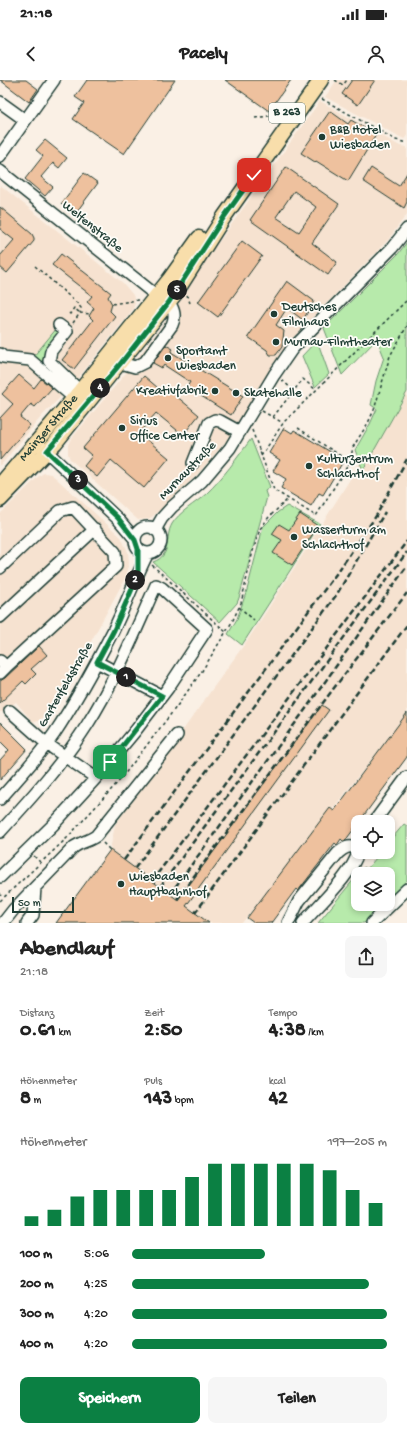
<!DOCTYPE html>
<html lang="de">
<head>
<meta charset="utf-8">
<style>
	body { margin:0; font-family:"Gochi Hand",sans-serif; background:#f6f6f6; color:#222; height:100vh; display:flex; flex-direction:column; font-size:15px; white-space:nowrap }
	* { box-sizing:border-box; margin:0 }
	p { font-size:13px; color:#767676 }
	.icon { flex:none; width:22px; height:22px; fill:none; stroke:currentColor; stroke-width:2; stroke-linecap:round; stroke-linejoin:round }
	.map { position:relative; height:843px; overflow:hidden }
	.panel { display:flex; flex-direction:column; background:#fff; flex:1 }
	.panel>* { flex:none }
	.fabs { position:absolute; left:351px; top:735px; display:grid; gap:8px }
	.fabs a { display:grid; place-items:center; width:44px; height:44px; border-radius:8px; background:#fff; box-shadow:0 2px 6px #0003; font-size:20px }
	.scale { position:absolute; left:12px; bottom:10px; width:62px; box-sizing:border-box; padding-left:4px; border:2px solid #1f3d34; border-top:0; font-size:11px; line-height:14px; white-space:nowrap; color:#1f3d34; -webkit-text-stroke:3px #fdfcf7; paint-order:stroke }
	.pin { position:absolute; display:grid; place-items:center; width:34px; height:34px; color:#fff; margin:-17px; border-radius:8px; box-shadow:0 2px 6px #0006 }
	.km { position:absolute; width:20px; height:20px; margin:-10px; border-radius:50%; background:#222; color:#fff; font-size:11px; line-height:20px; text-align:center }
	.round { display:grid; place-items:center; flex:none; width:42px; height:42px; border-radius:8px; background:#f6f6f6 }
	.headline { display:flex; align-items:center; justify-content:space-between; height:68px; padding:0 20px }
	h1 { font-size:22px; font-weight:700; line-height:30px }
	.figures { display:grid; grid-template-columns:repeat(3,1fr); gap:6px; height:68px; padding:4px 20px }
	.figures div { display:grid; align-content:center }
	.figures b { font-size:20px; font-weight:700 }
	.figures small { font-size:11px; font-weight:400 }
	.figures p { font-size:11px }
	.chart { height:112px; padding:8px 20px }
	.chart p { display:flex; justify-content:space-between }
	.chart svg { width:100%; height:72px; margin-top:4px; stroke:#0b8043; stroke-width:6 }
	.primary-button { display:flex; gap:8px; margin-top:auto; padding:8px 20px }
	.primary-button a { flex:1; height:46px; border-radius:8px; background:#0b8043; color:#fff; font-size:16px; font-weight:700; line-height:46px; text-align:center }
	.primary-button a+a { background:#f6f6f6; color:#222 }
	ul { padding:0 20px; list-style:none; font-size:13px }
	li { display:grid; grid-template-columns:64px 48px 1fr; align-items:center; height:30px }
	li i { height:10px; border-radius:5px; background:#0b8043 }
	.status { display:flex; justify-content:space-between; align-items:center; height:28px; padding:0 20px; background:#fff; direction:ltr }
	.status svg { height:11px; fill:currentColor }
	header { display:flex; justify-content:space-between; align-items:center; height:52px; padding:0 20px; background:#fff; font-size:18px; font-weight:700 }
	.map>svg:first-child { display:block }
	.built { fill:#f6e2d0 }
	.green { fill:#b7eaab; stroke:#6b9470 }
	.building { fill:#eec19e; stroke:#1f3d34; fill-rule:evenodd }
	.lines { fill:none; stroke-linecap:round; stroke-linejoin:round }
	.minor-casing { stroke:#1f3d34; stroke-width:14 }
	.major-casing { stroke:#1f3d34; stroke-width:17 }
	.path { stroke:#1f3d34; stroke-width:1.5; stroke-dasharray:3 3; stroke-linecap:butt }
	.minor { stroke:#fdfcf7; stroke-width:11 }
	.major { stroke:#f8deab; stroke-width:14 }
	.rail { stroke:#1f3d34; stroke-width:2.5; stroke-dasharray:6 3; stroke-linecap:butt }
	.route-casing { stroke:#fff; stroke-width:8 }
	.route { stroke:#0b8043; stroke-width:5 }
	.poi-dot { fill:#1f3d34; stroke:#fdfcf7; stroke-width:1.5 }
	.labels { text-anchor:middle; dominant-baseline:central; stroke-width:3.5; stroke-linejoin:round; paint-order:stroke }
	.shield { fill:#fdfcf7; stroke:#62766e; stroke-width:1 }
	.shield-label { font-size:12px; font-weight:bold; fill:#1f3d34 }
	.poi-label { font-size:13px; fill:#1f3d34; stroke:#fdfcf7; text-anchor:start }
	.street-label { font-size:13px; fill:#1f3d34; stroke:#fdfcf7 }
</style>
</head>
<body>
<div class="status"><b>21:18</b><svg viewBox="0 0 49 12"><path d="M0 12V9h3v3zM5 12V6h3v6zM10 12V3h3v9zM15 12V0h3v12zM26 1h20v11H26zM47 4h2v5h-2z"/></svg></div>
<header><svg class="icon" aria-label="back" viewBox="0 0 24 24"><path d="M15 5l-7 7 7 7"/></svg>Pacely<svg class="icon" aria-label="person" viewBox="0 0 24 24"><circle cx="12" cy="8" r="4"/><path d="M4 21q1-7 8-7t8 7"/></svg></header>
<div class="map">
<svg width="407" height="843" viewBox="0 0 407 843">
	<rect width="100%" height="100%" fill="#faf0e5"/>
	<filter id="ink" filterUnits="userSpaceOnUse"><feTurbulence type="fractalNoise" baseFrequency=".025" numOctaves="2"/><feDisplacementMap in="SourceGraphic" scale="8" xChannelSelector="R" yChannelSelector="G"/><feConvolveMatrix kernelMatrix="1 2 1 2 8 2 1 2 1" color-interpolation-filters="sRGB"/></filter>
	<g filter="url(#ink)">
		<path class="built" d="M337 0H407V56L404 59 325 17Z
			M320 21 400 66 407 67V134L388 160 291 260 273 284 227 360 197 395 152 437 148 439 138 440 70 379 68 374V365L71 359 125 294 168 238 191 201Z
			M0 105 123 203 133 215 135 223 133 229 127 237 74 303 41 337 0 386Z
			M407 308V635L242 843H209L110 770 115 745 251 555 307 468Z
			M44 393 51 394 57 399 121 457 128 472 129 483 127 493 122 504 54 630 36 642 32 641 16 622 3 632H0V434L39 396Z"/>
		<path class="green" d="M407 162V312L363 390 355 370 370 344 377 329 371 325 376 301 384 277 377 259 342 295 324 248 398 174Z
			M57 248 61 251 48 287 64 303 33 277Z
			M317 260 329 294 315 307 302 276Z
			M251 359 270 407 265 411 267 417 239 518 237 523 220 542 153 482C173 475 164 458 172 444 179 432 196 423 206 414 223 398 237 378 251 359Z
			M287 426 320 444 242 565 228 554 237 539 247 510 263 447 278 432Z
			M404 744 407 746V800L388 819V794H358V824H383L364 843H318L364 787 367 789 381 772H388V763Z"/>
		<path class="building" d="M0 0H26L38 9 29 22Z
			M87 0H175L124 74 73 39 84 23 75 17Z
			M225 0H291L269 31Z
			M352 0H375L358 25 342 14Z
			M330 31 348 44 351 40 376 55 348 101 316 81 315 82 301 73Z
			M45 60 67 78 59 88 53 83 41 97 53 107 45 116 25 99 43 76 36 70Z
			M286 87 339 124 312 163 337 182 328 195 250 140ZM294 111 316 127 299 152 276 137Z
			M371 88 399 106 407 93V122L404 128 363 101Z
			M84 93 98 103 75 134 61 124Z
			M0 127 32 154 34 158V161L7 193 0 187V176L14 160 0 149Z
			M242 161 262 176 218 237 198 222Z
			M61 174 111 213 108 217 112 224 110 231 115 236 74 289 62 280 93 240 89 236 94 228 87 222 92 216 52 185Z
			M287 201 314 221 303 240 287 228 276 245 284 251 282 267 276 275H270L267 270 248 257Z
			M166 265 173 269 171 272 243 316 231 335 187 307 190 302 164 285 162 288 153 283Z
			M19 295 34 308 41 299 52 308 35 327 31 324 20 337 30 345 0 380V338L13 324 2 314Z
			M144 296 165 314 169 310 199 335 183 355 156 333 139 353 169 378 144 408 111 380 97 397 84 386 92 376 83 368Z
			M284 348 292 353 294 350 344 380 323 415 319 413 311 426 281 408 286 399 273 391 280 380 269 373Z
			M300 434 318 446 292 485 273 473 282 460 272 454 279 444 289 450Z
			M39 566 47 575 31 589 36 594 26 604 23 601 0 623V601L5 598Z
			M322 625 329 630 186 826 209 843H56L110 770 178 820Z
			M407 633V677L345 761H343L341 759 337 765 335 763 298 811 296 809 271 843H254L247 838 330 728 334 731Z
			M0 642 27 669 0 700V680L9 670 0 661Z"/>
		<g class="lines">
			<defs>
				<path id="minor" d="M0 22 25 40
					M0 76 54 0
					M0 91 162 220
					M59 245 67 251 51 271 49 281 80 311
					M0 274 3 277 30 280 74 318
					M121 283 135 287 145 282 172 245C176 236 174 230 169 222
					M42 367 118 439 135 459
					M193 383 209 343 215 340 220 341 240 352
					M135 460a13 13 0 1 1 26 0a13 13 0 1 1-26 0Z
					M155 450 162 438 172 427 202 401 230 368 274 295 292 269 392 168 407 149
					M0 488 60 431 73 427 115 472 116 486 6 587
					M0 537 95 449
					M0 581 6 587 0 593
					M97 582 162 616
					M10 631 47 664 96 698
					M0 719C19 698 38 677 54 654 76 621 95 586 113 551 126 525 135 498 148 473
					M374 742 407 697
					M0 752C31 718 62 684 87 645 115 601 135 552 156 505L162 508 207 549 168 608 136 650 96 698 53 745 0 797
					M3 843 14 829 74 767C81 762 89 761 96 756L177 655
					M27 843 33 835 35 808
					M288 843 299 821 338 773C344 768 349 765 355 768
					M303 843C318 825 353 794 358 772L355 768
					M372 843 407 809"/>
				<g id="major">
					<path id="s1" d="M0 405 80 311 169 200 199 158"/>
					<path d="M0 420 55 363 158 235 175 214 224 137 321 0"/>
				</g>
			</defs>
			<use href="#minor" class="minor-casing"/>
			<use href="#major" class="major-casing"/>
			<path class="path" d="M335 0 343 5 347 0
				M322 19 396 60 407 63
				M255 38 275 35
				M35 186 78 224 81 228 80 233
				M187 215 190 223
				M112 224 138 220
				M69 233 70 234 74 228 80 233
				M73 243 80 233 90 234
				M282 300 294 311
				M262 331 283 343
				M273 337 303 299 316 310
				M298 348 350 382
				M252 350 274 410 316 436 350 382 353 367 368 343 374 330 390 276 407 246
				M261 376 284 342 407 220
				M152 485 226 552
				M239 527 254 540
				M112 694 120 700
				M103 763 110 770
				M34 776 41 783
				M0 813 2 820
				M0 821 67 758 120 700 177 626 202 591 232 542 241 523 253 471 260 449 269 437 288 419"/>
			<use href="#minor" class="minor"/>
			<use href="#major" class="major"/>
			<path class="rail" d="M124 780 339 490 376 436 407 379
				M135 788 337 514 385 432
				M152 801 407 461
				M160 807 407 472
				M170 814 305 630 407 486
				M177 819 334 608 407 513
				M195 833 407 545"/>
		</g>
	</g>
	<g class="lines" filter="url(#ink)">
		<defs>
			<path id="route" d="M110 682 162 616 97 582 114 550 132 509 138 493V469L135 460 118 438 47 371 121 283 169 222 224 137 254 95"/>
		</defs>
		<use href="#route" class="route-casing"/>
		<use href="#route" class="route"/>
	</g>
	<g class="poi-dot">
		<circle cx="322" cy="57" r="4"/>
		<circle cx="274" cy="234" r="4"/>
		<circle cx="276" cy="262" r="4"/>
		<circle cx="168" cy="278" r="4"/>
		<circle cx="215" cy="311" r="4"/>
		<circle cx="236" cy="313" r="4"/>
		<circle cx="122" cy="348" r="4"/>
		<circle cx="309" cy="386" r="4"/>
		<circle cx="294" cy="457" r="4"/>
		<circle cx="121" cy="804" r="4"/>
	</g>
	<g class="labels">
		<rect class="shield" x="269" y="23" width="36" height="20" rx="3"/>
		<g class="shield-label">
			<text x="287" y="33">B 263</text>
		</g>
		<g class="poi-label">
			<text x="330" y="50">B&amp;B Hotel<tspan x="330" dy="15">Wiesbaden</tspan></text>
			<text x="282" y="227">Deutsches<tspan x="282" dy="15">Filmhaus</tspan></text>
			<text x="284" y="262">Murnau-Filmtheater</text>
			<text x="176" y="271">Sportamt<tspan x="176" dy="15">Wiesbaden</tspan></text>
			<text x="207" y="311" text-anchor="end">Kreativfabrik</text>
			<text x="244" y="313">Skatehalle</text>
			<text x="130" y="341">Sirius<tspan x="130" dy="15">Office Center</tspan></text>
			<text x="317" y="379">Kulturzentrum<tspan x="317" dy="15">Schlachthof</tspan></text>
			<text x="302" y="450">Wasserturm am<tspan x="302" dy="15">Schlachthof</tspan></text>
			<text x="129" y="797">Wiesbaden<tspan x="129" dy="15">Hauptbahnhof</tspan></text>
		</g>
		<g class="street-label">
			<text transform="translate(92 147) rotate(39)">Welfenstraße</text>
			<text stroke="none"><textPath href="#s1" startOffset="75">Mainzer Straße</textPath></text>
			<text transform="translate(188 391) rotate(-46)">Murnaustraße</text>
			<text transform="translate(66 605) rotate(-60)">Gartenfeldstraße</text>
		</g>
	</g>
</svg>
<div class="fabs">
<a><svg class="icon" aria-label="locate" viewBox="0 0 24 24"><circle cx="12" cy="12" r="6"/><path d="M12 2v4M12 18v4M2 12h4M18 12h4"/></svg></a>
<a><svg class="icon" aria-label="layers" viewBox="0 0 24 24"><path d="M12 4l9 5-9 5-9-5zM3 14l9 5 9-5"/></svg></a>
</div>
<div class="scale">50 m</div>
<div class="pin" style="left:110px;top:682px;background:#1e9e55"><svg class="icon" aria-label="arrive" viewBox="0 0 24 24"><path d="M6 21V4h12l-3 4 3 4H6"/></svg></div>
<div class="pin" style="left:254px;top:95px;background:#d93025"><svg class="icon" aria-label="check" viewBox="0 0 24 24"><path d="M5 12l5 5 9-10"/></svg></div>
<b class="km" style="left:126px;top:597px">1</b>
<b class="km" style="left:135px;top:500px">2</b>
<b class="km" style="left:78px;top:400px">3</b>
<b class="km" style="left:100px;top:308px">4</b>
<b class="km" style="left:177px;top:210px">5</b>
</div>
<section class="panel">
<div class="headline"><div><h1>Abendlauf</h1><p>21:18</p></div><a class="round"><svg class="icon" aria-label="share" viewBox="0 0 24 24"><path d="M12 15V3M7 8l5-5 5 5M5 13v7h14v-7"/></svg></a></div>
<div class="figures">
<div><p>Distanz</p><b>0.61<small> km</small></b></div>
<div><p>Zeit</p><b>2:50</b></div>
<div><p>Tempo</p><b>4:38<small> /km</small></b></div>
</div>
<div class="figures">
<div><p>Höhenmeter</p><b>8<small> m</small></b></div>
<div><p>Puls</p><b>143<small> bpm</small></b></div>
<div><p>kcal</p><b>42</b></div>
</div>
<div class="chart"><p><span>Höhenmeter</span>197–205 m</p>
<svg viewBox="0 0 160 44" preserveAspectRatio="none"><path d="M5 44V38M15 44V34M25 44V26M35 44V22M45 44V22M55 44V22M65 44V22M75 44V14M85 44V6M95 44V6M105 44V6M115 44V6M125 44V6M135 44V10M145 44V22M155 44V30"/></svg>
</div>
<ul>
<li><b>100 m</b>5:06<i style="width:52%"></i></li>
<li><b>200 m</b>4:25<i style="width:93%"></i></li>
<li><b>300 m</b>4:20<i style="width:100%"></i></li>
<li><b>400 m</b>4:20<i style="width:100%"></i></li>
</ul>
<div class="primary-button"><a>Speichern</a><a>Teilen</a></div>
</section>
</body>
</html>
